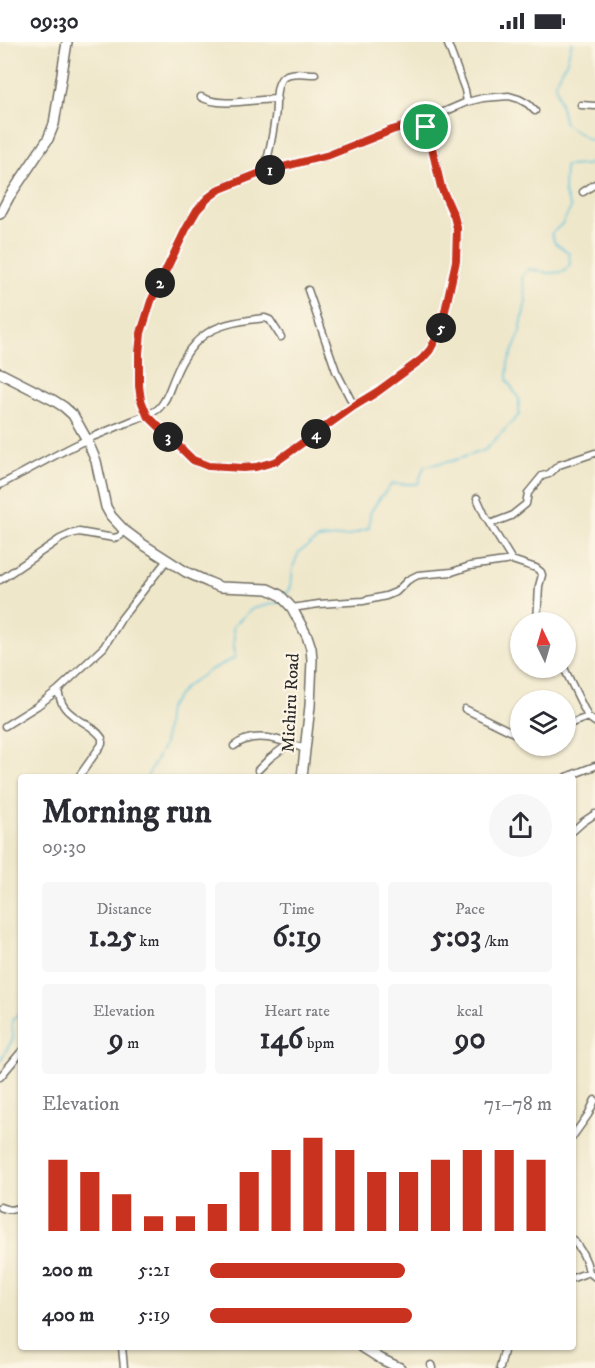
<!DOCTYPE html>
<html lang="en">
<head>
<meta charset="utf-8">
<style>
	body { margin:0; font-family:"IM FELL DW Pica",serif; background:#f7f7f7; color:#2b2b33; height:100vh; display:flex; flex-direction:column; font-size:22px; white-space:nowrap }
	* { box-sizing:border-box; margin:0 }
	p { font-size:20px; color:#7c7c81 }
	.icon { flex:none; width:33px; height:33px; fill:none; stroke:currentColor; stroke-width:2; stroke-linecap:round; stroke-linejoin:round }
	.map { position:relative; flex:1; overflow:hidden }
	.panel { position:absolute; left:18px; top:732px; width:558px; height:576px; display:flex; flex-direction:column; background:#fff; border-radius:6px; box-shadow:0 2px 4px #0004 }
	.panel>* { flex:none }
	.needle { width:39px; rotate:355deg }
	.fabs { position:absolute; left:510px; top:570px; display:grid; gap:12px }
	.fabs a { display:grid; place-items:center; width:66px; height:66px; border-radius:50%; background:#fff; box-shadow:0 2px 4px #0004; font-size:30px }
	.pin { position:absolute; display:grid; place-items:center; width:51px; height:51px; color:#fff; margin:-26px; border:3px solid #fff; border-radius:50%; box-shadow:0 2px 6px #0007 }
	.km { position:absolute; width:30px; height:30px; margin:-15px; border-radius:50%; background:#222; color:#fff; font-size:16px; line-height:30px; text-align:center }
	.round { display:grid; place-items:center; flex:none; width:63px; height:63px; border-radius:32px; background:#f7f7f7 }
	.headline { display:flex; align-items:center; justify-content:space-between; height:102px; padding:0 24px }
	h1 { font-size:33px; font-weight:800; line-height:45px }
	.metrics { display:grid; grid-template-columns:repeat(3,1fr); gap:9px; height:102px; padding:6px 24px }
	.metrics div { display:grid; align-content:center; border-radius:6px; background:#f7f7f7; text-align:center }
	.metrics b { font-size:30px; font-weight:800 }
	.metrics small { font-size:16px; font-weight:400 }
	.metrics p { font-size:16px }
	.chart { height:168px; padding:12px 24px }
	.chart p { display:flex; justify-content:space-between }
	.chart svg { width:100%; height:108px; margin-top:6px; stroke:#c8321e; stroke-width:6 }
	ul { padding:0 24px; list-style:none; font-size:20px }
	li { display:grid; grid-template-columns:96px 72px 1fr; align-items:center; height:45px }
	li i { height:15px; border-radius:8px; background:#c8321e }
	.status { display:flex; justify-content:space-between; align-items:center; height:42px; padding:0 30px; background:#fff; direction:ltr }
	.status svg { height:16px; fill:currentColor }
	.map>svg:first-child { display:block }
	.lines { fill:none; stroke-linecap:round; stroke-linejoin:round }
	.stream { stroke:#5fc2dd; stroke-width:1.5 }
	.street-casing { stroke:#706d63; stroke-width:9 }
	.secondary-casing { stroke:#706d63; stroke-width:12 }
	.street { stroke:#fff; stroke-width:6 }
	.secondary { stroke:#fff; stroke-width:9 }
	.route-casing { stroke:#fff; stroke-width:12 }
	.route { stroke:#c8321e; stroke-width:8 }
	.labels { text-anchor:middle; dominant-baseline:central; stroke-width:4.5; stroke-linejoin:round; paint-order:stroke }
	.street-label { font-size:18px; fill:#2b2b2b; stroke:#fcf5e5 }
</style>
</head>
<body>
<div class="status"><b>09:30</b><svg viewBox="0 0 49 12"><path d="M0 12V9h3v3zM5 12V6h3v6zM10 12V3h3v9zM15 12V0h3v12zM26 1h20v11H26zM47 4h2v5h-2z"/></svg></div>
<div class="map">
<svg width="595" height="1326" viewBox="0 0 595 1326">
	<rect width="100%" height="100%" fill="#fcf5e5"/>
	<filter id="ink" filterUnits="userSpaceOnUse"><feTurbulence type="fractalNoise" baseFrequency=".0167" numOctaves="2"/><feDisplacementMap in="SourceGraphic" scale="12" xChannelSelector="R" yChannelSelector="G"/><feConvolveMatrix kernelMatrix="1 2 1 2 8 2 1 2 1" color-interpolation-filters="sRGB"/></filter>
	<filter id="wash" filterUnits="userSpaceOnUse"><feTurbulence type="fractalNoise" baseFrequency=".008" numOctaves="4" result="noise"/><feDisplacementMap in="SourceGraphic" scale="24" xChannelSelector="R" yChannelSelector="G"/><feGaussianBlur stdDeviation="1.35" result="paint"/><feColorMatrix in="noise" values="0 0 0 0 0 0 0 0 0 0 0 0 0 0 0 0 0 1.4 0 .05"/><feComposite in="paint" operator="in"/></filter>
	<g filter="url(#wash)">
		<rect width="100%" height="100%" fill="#efe7ca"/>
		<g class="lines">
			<path class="stream" d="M572 0 566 21 555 41 565 82 587 97 595 99
				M286 553 291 545 293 525 299 510 318 497 348 494 369 486 370 471 379 457 392 442H418L424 424 452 419 485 408 519 373V357L507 338 508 321 519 294 526 259 522 235 528 227 549 231 563 230 570 223 569 211 555 201 551 192 562 182 571 166 564 150 565 124 587 123 595 119
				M147 735 164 703 168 666 185 645 210 628 235 616 233 584 252 567 280 560
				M0 1019 13 997 12 978 21 970"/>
		</g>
	</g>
	<g filter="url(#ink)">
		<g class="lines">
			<defs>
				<path id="street" d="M447 0 465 48 467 60
					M201 55C221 66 254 57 277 57
					M581 63 595 64
					M423 79 426 85 434 109 441 145 455 174 457 186 456 219 441 287 430 308 422 317 377 350 354 364 277 419 256 425 243 426 208 424 193 418 147 373 141 358 139 344V303L145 275 151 259 186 187 197 168 208 156 220 147 263 130 329 113 392 88 423 79 467 60 483 56 509 54 519 57 528 62 535 69
					M263 130C270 113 272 94 275 76 277 65 274 43 283 35 290 29 306 32 315 32
					M583 150 595 142
					M308 248 336 329 354 364
					M0 443C30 427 60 410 90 396 103 391 116 385 129 380 138 376 150 373 158 367 167 359 170 345 175 334 194 288 218 281 265 276L270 278 281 295
					M477 456 486 476 512 518
					M490 482 511 474 526 462 528 451 542 434 549 432 559 423 595 411
					M0 538 60 497 71 492 79 490 114 496 120 494 124 488
					M292 566 319 562 363 559 386 554 396 550 408 538 418 533 452 530 470 524 512 518 536 526 541 530 542 533 539 544 537 580
					M564 626 588 675 595 680
					M58 648C59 654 61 661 65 666 75 679 93 682 102 696V702L80 733
					M465 667 520 694
					M566 683 588 675
					M5 684 37 664 58 648 104 605 121 577 167 518
					M234 704C254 687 284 699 305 707
					M258 728 270 716 290 701
					M566 735 595 724
					M573 789 583 780 595 772
					M0 1035 21 1010
					M573 1094 588 1073 595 1058
					M0 1165C8 1168 13 1169 21 1165
					M573 1198C581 1208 587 1217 589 1230L595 1235
					M573 1236 589 1230
					M122 1305 124 1326
					M431 1323 432 1326
					M500 1326 505 1305"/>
				<path id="secondary" d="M0 172 9 155 48 97 54 82 67 0
					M0 331 53 358 64 365 73 373 87 398 96 419 106 465 111 474 124 488 144 503 186 530 208 540 220 545 268 547 280 553 292 566 307 594 311 606 312 618 310 664 302 735
					M362 1305 381 1317 400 1326"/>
			</defs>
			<use href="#street" class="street-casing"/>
			<use href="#secondary" class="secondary-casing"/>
			<use href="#street" class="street"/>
			<use href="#secondary" class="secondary"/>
		</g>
	</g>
	<g class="lines" filter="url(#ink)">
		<defs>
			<path id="route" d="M423 79 429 93 441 145 454 174 457 186 456 219 441 287 430 308 422 317 377 350 354 364 277 419 256 425 243 426 208 424 193 418 147 373 141 358 139 344V311L141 291 151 259 186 187 197 168 208 156 220 147 263 130 329 113 392 88Z"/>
		</defs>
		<use href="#route" class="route-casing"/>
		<use href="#route" class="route"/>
	</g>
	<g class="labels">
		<g class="street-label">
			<text transform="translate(291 661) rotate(-87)">Michiru Road</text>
		</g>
	</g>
</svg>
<div class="fabs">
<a><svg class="needle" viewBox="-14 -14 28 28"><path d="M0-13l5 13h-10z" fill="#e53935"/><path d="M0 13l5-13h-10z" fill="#7c7c81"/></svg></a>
<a><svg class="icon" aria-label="layers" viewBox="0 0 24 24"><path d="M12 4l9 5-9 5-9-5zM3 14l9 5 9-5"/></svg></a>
</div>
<div class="pin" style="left:426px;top:85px;background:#1e9e55"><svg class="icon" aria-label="arrive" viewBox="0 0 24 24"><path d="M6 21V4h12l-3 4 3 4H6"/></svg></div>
<b class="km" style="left:270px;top:128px">1</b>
<b class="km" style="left:160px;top:241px">2</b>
<b class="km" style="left:168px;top:395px">3</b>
<b class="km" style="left:316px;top:392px">4</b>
<b class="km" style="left:441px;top:286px">5</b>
<section class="panel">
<div class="headline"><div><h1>Morning run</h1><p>09:30</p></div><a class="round"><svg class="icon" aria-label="share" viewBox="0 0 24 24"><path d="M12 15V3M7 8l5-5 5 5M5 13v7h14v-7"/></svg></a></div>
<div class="metrics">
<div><p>Distance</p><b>1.25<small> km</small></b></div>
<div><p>Time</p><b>6:19</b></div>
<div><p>Pace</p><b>5:03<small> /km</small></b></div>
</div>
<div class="metrics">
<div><p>Elevation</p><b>9<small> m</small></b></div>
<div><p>Heart rate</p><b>146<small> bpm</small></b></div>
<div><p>kcal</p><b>90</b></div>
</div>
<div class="chart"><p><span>Elevation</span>71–78 m</p>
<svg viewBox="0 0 160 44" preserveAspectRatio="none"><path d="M5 44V15M15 44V20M25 44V29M35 44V38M45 44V38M55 44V33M65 44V20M75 44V11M85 44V6M95 44V11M105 44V20M115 44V20M125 44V15M135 44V11M145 44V11M155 44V15"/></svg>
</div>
<ul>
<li><b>200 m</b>5:21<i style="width:57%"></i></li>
<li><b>400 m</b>5:19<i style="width:59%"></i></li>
</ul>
</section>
</div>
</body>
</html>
